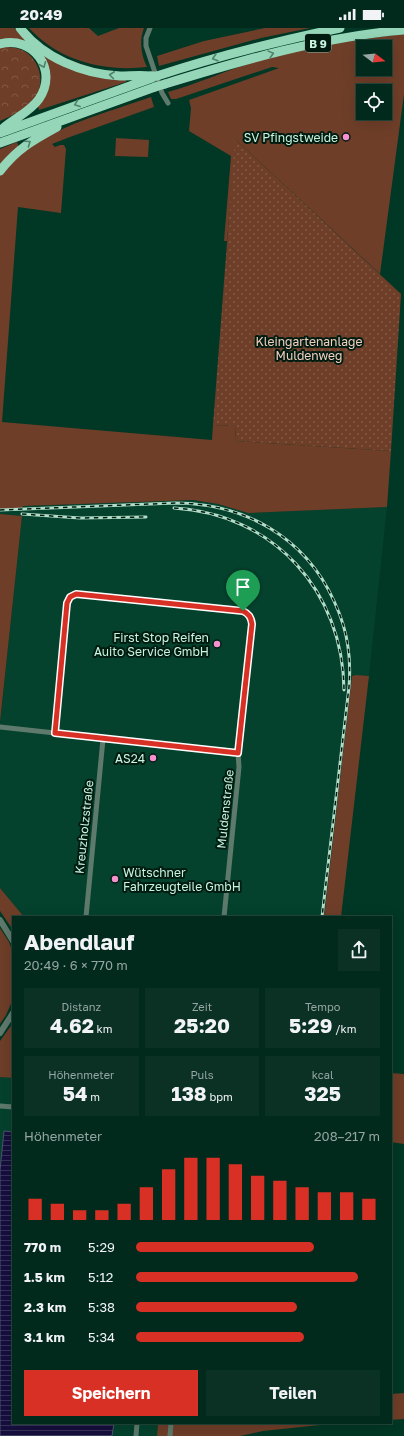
<!DOCTYPE html>
<html lang="de">
<head>
<meta charset="utf-8">
<style>
	body { margin:0; font-family:"Golos Text",sans-serif; background:#0b3125; color:#f1f3f6; height:100vh; display:flex; flex-direction:column; font-size:15px; white-space:nowrap }
	* { box-sizing:border-box; margin:0 }
	p { font-size:13px; color:#96a6a3 }
	.icon { flex:none; width:22px; height:22px; fill:none; stroke:currentColor; stroke-width:2; stroke-linecap:round; stroke-linejoin:round }
	.map { position:relative; flex:1; overflow:hidden }
	.side { position:absolute; left:12px; top:888px; width:380px; height:508px; display:flex; flex-direction:column; background:#01291c; border-radius:0px; box-shadow:0 4px 16px #0002,0 0 0 1px #23453b }
	.side>* { flex:none }
	.needle { width:26px; rotate:106deg }
	.fabs { position:absolute; left:356px; top:12px; display:grid; gap:8px }
	.fabs a { display:grid; place-items:center; width:36px; height:36px; border-radius:0px; background:#01291c; box-shadow:0 4px 16px #0002,0 0 0 1px #23453b; font-size:20px }
	.pin { position:absolute; display:grid; place-items:center; width:34px; height:34px; color:#fff; margin:-41px -17px; border-radius:50% 50% 50% 0; rotate:-45deg; box-shadow:0 0 4px #0007 }
	.pin .icon { rotate:45deg }
	.round { display:grid; place-items:center; flex:none; width:42px; height:42px; border-radius:0px; background:#0b3125 }
	.head { display:flex; align-items:center; justify-content:space-between; height:68px; padding:0 12px }
	h1 { font-size:22px; font-weight:700; line-height:30px }
	.figures { display:grid; grid-template-columns:repeat(3,1fr); gap:6px; height:68px; padding:4px 12px }
	.figures div { display:grid; align-content:center; border-radius:0px; background:#0b3125; text-align:center }
	.figures b { font-size:20px; font-weight:700 }
	.figures small { font-size:11px; font-weight:400 }
	.figures p { font-size:11px }
	.chart { height:112px; padding:8px 12px }
	.chart p { display:flex; justify-content:space-between }
	.chart svg { width:100%; height:72px; margin-top:4px; stroke:#d93025; stroke-width:6 }
	.primary-button { display:flex; gap:8px; margin-top:auto; padding:8px 12px }
	.primary-button a { flex:1; height:46px; border-radius:0px; background:#d93025; color:#fff; font-size:16px; font-weight:700; line-height:46px; text-align:center }
	.primary-button a+a { background:#0b3125; color:#f1f3f6 }
	ul { padding:0 12px; list-style:none; font-size:13px }
	li { display:grid; grid-template-columns:64px 48px 1fr; align-items:center; height:30px }
	li i { height:10px; border-radius:5px; background:#d93025 }
	.status { display:flex; justify-content:space-between; align-items:center; height:28px; padding:0 20px; background:#01291c; direction:ltr }
	.status svg { height:11px; fill:currentColor }
	.map>svg:first-child { display:block }
	.built { fill:#04422d }
	.grass { fill:#6e3e28; fill-rule:evenodd }
	.forest { fill:url(#forest-crowns) }
	.park { fill:url(#park-dots) }
	.water { fill:url(#water-rules); stroke:#4c536e }
	.lines { fill:none; stroke-linecap:round; stroke-linejoin:round }
	.minor { stroke:#5e7a6c; stroke-width:5 }
	.tertiary { stroke:#5e7a6c; stroke-width:6 }
	.trunk { stroke:#94d6b7; stroke-width:9 }
	.rail-casing { stroke:#b0dcc8; stroke-width:3 }
	.rail { stroke:#001c11; stroke-width:1.5; stroke-dasharray:4.5; stroke-linecap:butt }
	.trunk-bridge { stroke:#94d6b7; stroke-width:9 }
	.oneway { stroke:#51826c }
	.route-casing { stroke:#fff; stroke-width:8 }
	.route { stroke:#d93025; stroke-width:5 }
	.poi-dot { fill:#f790ce; stroke:#001c11; stroke-width:1.5 }
	.labels { text-anchor:middle; dominant-baseline:central; stroke-width:4; stroke-linejoin:round; paint-order:stroke }
	.shield { fill:#001c11; stroke:#8db4a2; stroke-width:1 }
	.shield-label { font-size:11px; font-weight:bold; fill:#caf5e0 }
	.poi-label { font-size:12px; fill:#caf5e0; stroke:#001c11; text-anchor:end }
	.park-label { font-size:12px; fill:#f4cfc0; stroke:#001c11 }
	.street-label { font-size:12px; fill:#caf5e0; stroke:#001c11 }
</style>
</head>
<body>
<div class="status"><b>20:49</b><svg viewBox="0 0 49 12"><path d="M0 12V9h3v3zM5 12V6h3v6zM10 12V3h3v9zM15 12V0h3v12zM26 1h20v11H26zM47 4h2v5h-2z"/></svg></div>
<div class="map">
<svg width="404" height="1408" viewBox="0 0 404 1408">
	<defs>
		<pattern id="forest-crowns" width="20" height="18" patternUnits="userSpaceOnUse"><rect width="20" height="18" fill="#6e3e28"/><path d="M2 6a3 3 0 1 1 6 0M12 15a3 3 0 1 1 6 0" fill="none" stroke="#815a47"/></pattern>
		<pattern id="park-dots" width="8" height="8" patternUnits="userSpaceOnUse"><rect width="8" height="8" fill="#6e3e28"/><path d="M2 2h.1M6 6h.1" fill="none" stroke="#815a47" stroke-width="1.8" stroke-linecap="round"/></pattern>
		<pattern id="water-rules" width="6" height="5" patternUnits="userSpaceOnUse"><rect width="6" height="5" fill="#160e3d"/><path d="M0 2.5h6" fill="none" stroke="#373259"/></pattern>
	</defs>
	<rect width="100%" height="100%" fill="#013725"/>
	<path class="built" d="M193 472 218 476 248 485 387 479 369 648 356 647 352 648 324 889H24L0 860V697L22 488 0 486V481L22 480 23 478Z
		M0 1049 13 1050V1395H158L157 1408H0Z"/>
	<path class="grass" d="M0 0H14L25 12 33 18 11 10 0 11Z
		M29 0H89L98 8 119 0H144C139 13 141 27 147 39 104 44 59 33 29 0Z
		M265 0H310L261 10 159 38 157 28 204 13Z
		M404 6V66L380 246 236 112 227 213H224L231 128 189 103 191 80 189 72 279 40 272 39 176 71H171L168 64C197 56 225 43 254 34 303 19 353 12 404 6ZM363 19H385V41H363ZM363 63H385V85H363Z
		M39 22 126 51V54L39 82 38 78C56 55 50 47 39 22Z
		M151 69 154 79 70 109 52 116 55 119 60 117H64L66 121 61 185 18 179 2 394 212 412 213 397 236 398 235 413 391 423 387 479 248 485 218 476 193 472 23 478 22 480 0 481V121L17 114 21 126C56 97 109 84 151 69Z
		M116 110 149 112 148 129 115 128Z
		M0 486 22 488 0 694Z
		M356 647 369 648 341 889H324L352 648Z
		M0 860 24 889H13V902L0 883Z
		M0 900 9 914 13 925V971L6 987 0 996Z
		M13 995V1050L0 1049V1013Z
		M391 1045 404 1046V1116L391 1114Z
		M404 1365V1391L391 1392V1366Z
		M158 1395H339L263 1403 240 1408H157Z"/>
	<path class="forest" d="M0 19C8 19 17 19 24 23 40 32 45 54 36 69 27 81 13 87 0 93Z"/>
	<path class="park" d="M235 111 401 266 391 423 235 413 236 398 213 397Z"/>
	<path class="water" d="M4 1103 13 1104V1395H114L112 1408H0V1142Z"/>
	<g class="lines">
		<path class="minor" d="M150 0 146 10V18L162 65 168 75
			M0 699 238 725
			M55 705 67 580 70 569 76 567 243 583 251 589 252 596 238 725 239 739 224 889
			M86 889 103 711
			M0 1078 13 1079
			M136 1408 137 1395
			M170 1408 171 1395"/>
		<path class="tertiary" d="M0 892 13 913
			M0 1005 13 985"/>
		<path class="trunk" d="M20 0C43 30 83 46 120 48 130 48 140 47 151 48
			M0 16C33 7 59 42 39 71 30 84 13 91 1 102
			M157 48C217 28 278 13 340 0
			M165 56C243 32 322 9 404 2
			M0 105 152 50
			M0 115 155 59
			M0 143C17 121 33 112 57 99"/>
		<defs>
			<path id="rail" d="M174 480C274 486 343 563 344 662
				M0 482 175 475C244 475 305 509 334 573 341 588 346 603 348 619 350 632 350 646 349 659L322 889
				M22 486 80 490 146 489"/>
		</defs>
		<use href="#rail" class="rail-casing"/>
		<use href="#rail" class="rail"/>
		<path class="trunk-bridge" d="M151 48H157
			M155 59 165 56"/>
	</g>
	<defs><path id="oneway-chevron" d="M-2-3.5L2.5 0L-2 3.5" fill="none" stroke-width="1.6" stroke-linecap="round" stroke-linejoin="round"/></defs>
	<g class="oneway">
		<use href="#oneway-chevron" transform="translate(271 26) rotate(-15)"/>
		<use href="#oneway-chevron" transform="translate(215 30) rotate(164)"/>
		<use href="#oneway-chevron" transform="translate(43 37) rotate(67)"/>
		<use href="#oneway-chevron" transform="translate(112 47) rotate(-173)"/>
		<use href="#oneway-chevron" transform="translate(77 76) rotate(160)"/>
		<use href="#oneway-chevron" transform="translate(28 115) rotate(-35)"/>
	</g>
	<g class="lines">
		<defs>
			<path id="route" d="M76 566 243 583C249 586 251 589 252 596L238 725 55 705 67 575 70 569Z"/>
		</defs>
		<use href="#route" class="route-casing"/>
		<use href="#route" class="route"/>
	</g>
	<g class="poi-dot">
		<circle cx="346" cy="109" r="4"/>
		<circle cx="217" cy="616" r="4"/>
		<circle cx="153" cy="730" r="4"/>
		<circle cx="115" cy="851" r="4"/>
	</g>
	<g class="labels">
		<rect class="shield" x="305" y="6" width="26" height="18" rx="3"/>
		<g class="shield-label">
			<text x="318" y="15">B 9</text>
		</g>
		<g class="poi-label">
			<text x="338" y="109">SV Pfingstweide</text>
			<text x="209" y="609">First Stop Reifen<tspan x="209" dy="14">Auito Service GmbH</tspan></text>
			<text x="145" y="730">AS24</text>
			<text x="123" y="844" text-anchor="start">Wütschner<tspan x="123" dy="14">Fahrzeugteile GmbH</tspan></text>
		</g>
		<g class="park-label">
			<text x="309" y="313">Kleingartenanlage<tspan x="309" dy="14">Muldenweg</tspan></text>
		</g>
		<g class="street-label">
			<text transform="translate(225 781) rotate(-84)">Muldenstraße</text>
			<text transform="translate(84 799) rotate(-84)">Kreuzholzstraße</text>
		</g>
	</g>
</svg>
<div class="fabs">
<a><svg class="needle" viewBox="-14 -14 28 28"><path d="M0-13l5 13h-10z" fill="#e53935"/><path d="M0 13l5-13h-10z" fill="#96a6a3"/></svg></a>
<a><svg class="icon" aria-label="locate" viewBox="0 0 24 24"><circle cx="12" cy="12" r="6"/><path d="M12 2v4M12 18v4M2 12h4M18 12h4"/></svg></a>
</div>
<div class="pin" style="left:243px;top:583px;background:#1e9e55"><svg class="icon" aria-label="arrive" viewBox="0 0 24 24"><path d="M6 21V4h12l-3 4 3 4H6"/></svg></div>
<section class="side">
<div class="head"><div><h1>Abendlauf</h1><p>20:49 · 6 × 770 m</p></div><a class="round"><svg class="icon" aria-label="share" viewBox="0 0 24 24"><path d="M12 15V3M7 8l5-5 5 5M5 13v7h14v-7"/></svg></a></div>
<div class="figures">
<div><p>Distanz</p><b>4.62<small> km</small></b></div>
<div><p>Zeit</p><b>25:20</b></div>
<div><p>Tempo</p><b>5:29<small> /km</small></b></div>
</div>
<div class="figures">
<div><p>Höhenmeter</p><b>54<small> m</small></b></div>
<div><p>Puls</p><b>138<small> bpm</small></b></div>
<div><p>kcal</p><b>325</b></div>
</div>
<div class="chart"><p><span>Höhenmeter</span>208–217 m</p>
<svg viewBox="0 0 160 44" preserveAspectRatio="none"><path d="M5 44V31M15 44V34M25 44V38M35 44V38M45 44V34M55 44V24M65 44V13M75 44V6M85 44V6M95 44V10M105 44V17M115 44V20M125 44V24M135 44V27M145 44V27M155 44V31"/></svg>
</div>
<ul>
<li><b>770 m</b>5:29<i style="width:73%"></i></li>
<li><b>1.5 km</b>5:12<i style="width:91%"></i></li>
<li><b>2.3 km</b>5:38<i style="width:66%"></i></li>
<li><b>3.1 km</b>5:34<i style="width:69%"></i></li>
</ul>
<div class="primary-button"><a>Speichern</a><a>Teilen</a></div>
</section>
</div>
</body>
</html>
